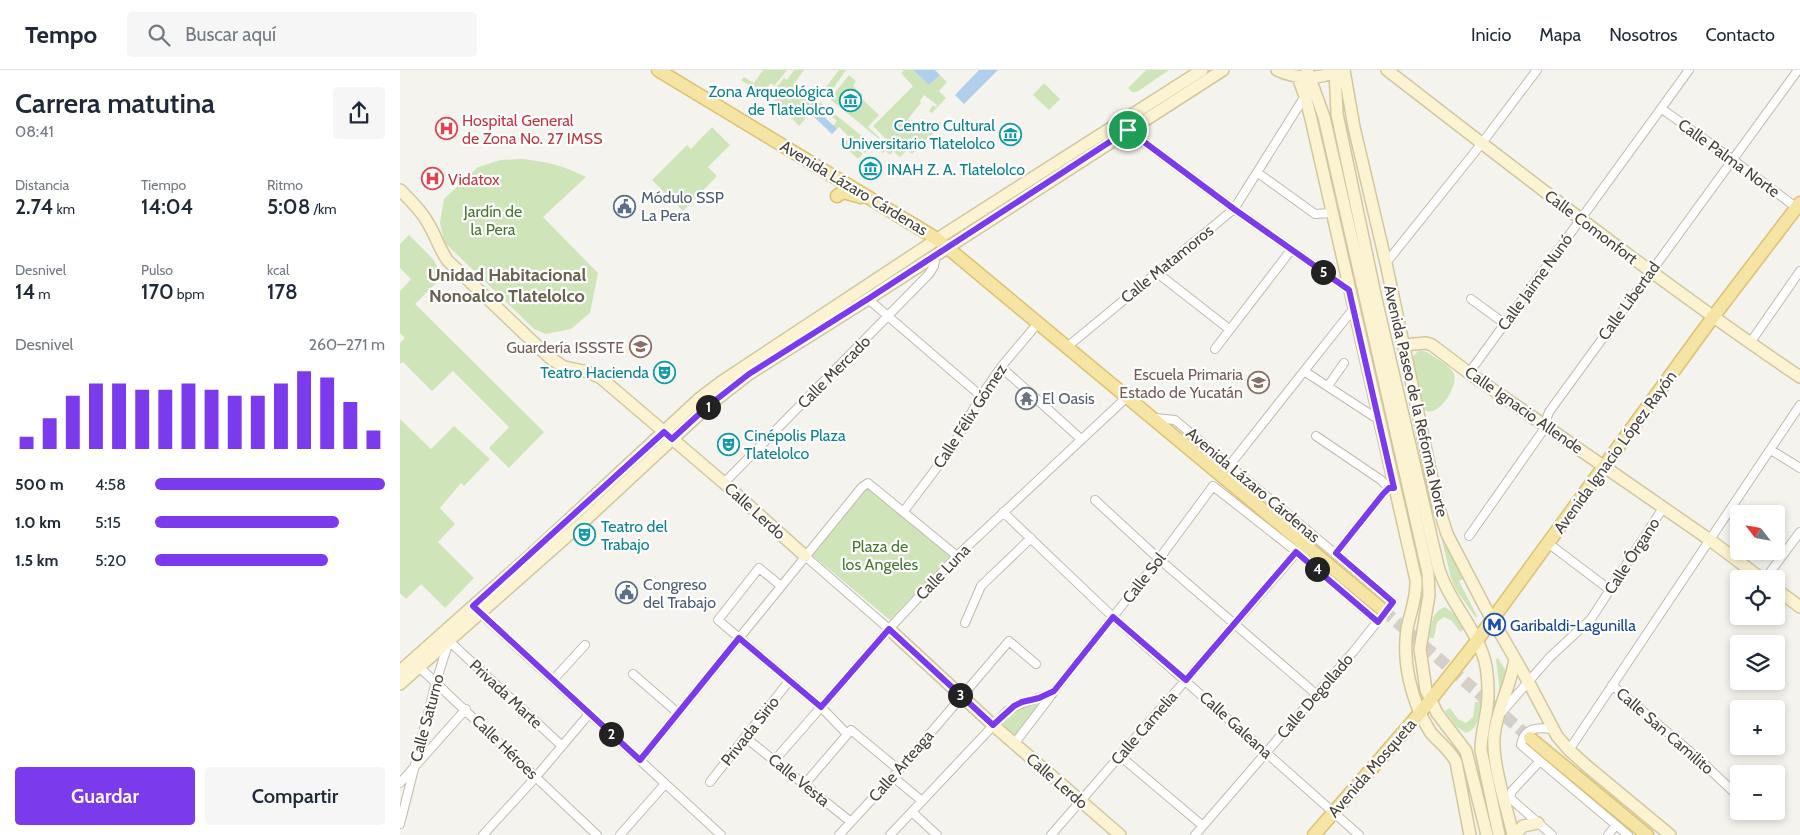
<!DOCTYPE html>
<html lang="es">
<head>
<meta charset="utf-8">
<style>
	body { margin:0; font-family:Cabin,sans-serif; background:#f6f6f7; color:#1f2937; height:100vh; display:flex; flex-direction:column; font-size:19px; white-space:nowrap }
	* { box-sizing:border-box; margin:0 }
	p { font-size:16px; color:#747a83 }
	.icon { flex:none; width:28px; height:28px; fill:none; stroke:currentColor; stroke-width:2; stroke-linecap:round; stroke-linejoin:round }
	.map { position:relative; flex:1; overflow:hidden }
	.sheet { display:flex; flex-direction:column; background:#fff; width:400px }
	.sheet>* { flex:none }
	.needle { width:32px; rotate:301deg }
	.buttons { position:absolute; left:1330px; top:435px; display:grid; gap:10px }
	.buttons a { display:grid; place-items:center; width:55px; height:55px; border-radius:5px; background:#fff; box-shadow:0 2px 8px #0003; font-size:25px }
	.pin { position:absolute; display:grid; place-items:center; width:42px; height:42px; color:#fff; margin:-21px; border:2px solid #fff; border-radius:50%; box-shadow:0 1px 5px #0007 }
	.km { position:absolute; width:25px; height:25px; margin:-12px; border-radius:50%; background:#222; color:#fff; font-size:14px; line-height:25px; text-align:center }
	.round { display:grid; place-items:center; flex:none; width:52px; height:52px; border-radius:5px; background:#f6f6f7 }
	.overview { display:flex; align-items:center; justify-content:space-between; height:85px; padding:0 15px }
	h1 { font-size:28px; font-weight:600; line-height:38px }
	.stats { display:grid; grid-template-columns:repeat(3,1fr); gap:8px; height:85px; padding:5px 15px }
	.stats div { display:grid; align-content:center }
	.stats b { font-size:21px; font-weight:600 }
	.stats small { font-size:14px; font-weight:400 }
	.stats p { font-size:14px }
	.chart { height:140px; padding:10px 15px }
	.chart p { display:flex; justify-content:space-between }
	.chart svg { width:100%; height:90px; margin-top:5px; stroke:#7c3aed; stroke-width:6 }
	.cta { display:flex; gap:10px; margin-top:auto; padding:10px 15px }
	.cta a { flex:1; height:58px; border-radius:5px; background:#7c3aed; color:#fff; font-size:20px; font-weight:600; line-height:58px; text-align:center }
	.cta a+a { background:#f6f6f7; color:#1f2937 }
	ul { padding:0 15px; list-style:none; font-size:16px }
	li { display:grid; grid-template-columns:80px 60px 1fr; align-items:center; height:38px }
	li i { height:12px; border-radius:6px; background:#7c3aed }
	header { display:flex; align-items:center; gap:30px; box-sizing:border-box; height:70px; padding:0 25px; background:#fff; border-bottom:1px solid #e0e1e3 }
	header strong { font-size:24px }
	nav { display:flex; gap:28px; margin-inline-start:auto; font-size:18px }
	.search { width:350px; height:45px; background:#f6f6f7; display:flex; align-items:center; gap:12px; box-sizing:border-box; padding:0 18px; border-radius:5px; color:#747a83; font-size:19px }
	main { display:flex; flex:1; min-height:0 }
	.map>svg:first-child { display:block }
	.green { fill:#cfe5b9 }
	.water { fill:#afcfec }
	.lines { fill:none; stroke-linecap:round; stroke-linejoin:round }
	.primary-tunnel { stroke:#d3d0c9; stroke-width:12; stroke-dasharray:12 6; stroke-linecap:butt }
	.street-casing { stroke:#c0bbb0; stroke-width:10 }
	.secondary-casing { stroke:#d1c7a0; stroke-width:14 }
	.primary-casing { stroke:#dbc274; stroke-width:15 }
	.street { stroke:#fff; stroke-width:8 }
	.secondary { stroke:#fbf3d1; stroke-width:11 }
	.primary { stroke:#f6e4a4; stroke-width:12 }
	.route-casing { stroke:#fff; stroke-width:10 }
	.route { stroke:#7c3aed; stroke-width:6 }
	.labels { text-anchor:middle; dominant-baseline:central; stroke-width:4.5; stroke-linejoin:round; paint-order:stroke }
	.culture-label { font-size:16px; fill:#0d838f; stroke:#fff; text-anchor:end }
	.health-label { font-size:16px; fill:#be3a42; stroke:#fff; text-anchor:start }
	.street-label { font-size:16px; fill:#49443a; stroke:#fff }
	.service-label { font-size:16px; fill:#4e5e75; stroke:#fff; text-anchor:start }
	.park-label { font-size:16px; fill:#487731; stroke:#fff }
	.education-label { font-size:16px; fill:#785e54; stroke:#fff; text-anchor:end }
	.worship-label { font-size:16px; fill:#5b616d; stroke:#fff; text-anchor:start }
	.transit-label { font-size:16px; fill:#164399; stroke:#fff; text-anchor:start }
	.neighbourhood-label { font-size:18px; font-weight:bold; fill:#6b6352; stroke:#fff }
</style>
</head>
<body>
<header>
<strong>Tempo</strong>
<div class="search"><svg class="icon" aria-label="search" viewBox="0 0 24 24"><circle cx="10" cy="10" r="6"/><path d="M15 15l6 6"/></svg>Buscar aquí</div>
<nav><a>Inicio</a><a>Mapa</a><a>Nosotros</a><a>Contacto</a></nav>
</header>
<main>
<section class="sheet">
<div class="overview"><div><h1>Carrera matutina</h1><p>08:41</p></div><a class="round"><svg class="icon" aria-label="share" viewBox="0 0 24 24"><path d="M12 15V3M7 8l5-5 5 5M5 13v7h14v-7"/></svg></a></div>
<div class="stats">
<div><p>Distancia</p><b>2.74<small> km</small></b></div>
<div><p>Tiempo</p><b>14:04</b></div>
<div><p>Ritmo</p><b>5:08<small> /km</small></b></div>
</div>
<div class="stats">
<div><p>Desnivel</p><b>14<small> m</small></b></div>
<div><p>Pulso</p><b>170<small> bpm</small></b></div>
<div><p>kcal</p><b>178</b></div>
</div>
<div class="chart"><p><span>Desnivel</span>260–271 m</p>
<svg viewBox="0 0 160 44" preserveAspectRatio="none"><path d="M5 44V38M15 44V29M25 44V18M35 44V12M45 44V12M55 44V15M65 44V15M75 44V12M85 44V15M95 44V18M105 44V18M115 44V12M125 44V6M135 44V9M145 44V21M155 44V35"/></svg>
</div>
<ul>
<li><b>500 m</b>4:58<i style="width:100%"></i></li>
<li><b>1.0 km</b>5:15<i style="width:80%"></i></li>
<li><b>1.5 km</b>5:20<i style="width:75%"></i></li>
</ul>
<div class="cta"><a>Guardar</a><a>Compartir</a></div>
</section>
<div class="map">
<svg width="1400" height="765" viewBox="0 0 1400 765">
	<rect width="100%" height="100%" fill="#f5f3ed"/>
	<path class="green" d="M363 0H387L374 16 371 13 360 26 353 19 347 25 351 17 341 10 344 7 354 13Z
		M394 0H404L394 14 416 31 413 36 417 40 414 44 406 37 402 41 407 47 399 56 370 25 384 8 387 10Z
		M439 0H446L425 30 420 25Z
		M504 0H513L529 15 540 5 547 12 539 21 546 28 532 43 529 41 533 35 536 37 537 35 524 25 520 31 521 33 508 49 514 54 510 59 515 62 523 48 532 55 536 51 543 53 512 84 507 80 500 87 493 81 490 85 486 81 483 83 476 78 485 68 473 56 513 16 501 3Z
		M746 0H769L737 22H732L728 18Z
		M449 5 456 11 453 16 463 25 461 28 479 45 468 57 480 68 479 69 430 29Z
		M644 13 660 29 649 40 633 25Z
		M420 32 473 75 465 83 439 57 437 59 433 56 437 51 418 36Z
		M312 57 330 75 308 97 317 106 283 141 252 110 287 75 291 79Z
		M445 68 463 84 458 89 441 73Z
		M122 89C148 92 162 95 186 107L143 147 198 203 190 243 171 259 146 264 134 259 44 172 40 152 44 129 78 97 101 90Z
		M9 165 34 190 42 207 15 234 144 362 109 398 89 378 109 357 53 301 32 321 3 292 0 294V273L5 268 0 263V221L11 209 0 198V174Z
		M1018 281C1026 280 1029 284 1036 288 1042 292 1051 297 1054 304 1059 315 1036 355 1021 337L1012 288Z
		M0 349 31 379 54 356 90 389 64 416 61 413 40 438 55 454 38 472 74 508 45 538 21 514 6 529 0 523Z
		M467 417 550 486 490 550 412 485Z
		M1039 458H1040L1054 486 1053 488 1064 508 1059 511 1077 546 1076 548 1055 518 1051 508Z
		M1045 537 1053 543 1065 559 1060 562 1052 551 1044 547 1037 552 1034 568H1029C1031 556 1032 541 1045 537Z
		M1098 588 1109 606 1103 624 1099 622V614L1096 589Z
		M642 630 645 631 615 669 597 653 607 642Z
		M1075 632H1081C1079 644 1079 659 1066 663L1057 657 1045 641 1050 638 1058 649 1066 653 1073 647Z"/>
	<path class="water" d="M513 0H535L540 5 529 15Z
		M579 0H598L564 34 555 25Z
		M418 41 437 59 432 64 413 46Z"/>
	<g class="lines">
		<path class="primary-tunnel" d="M983 540 1130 668"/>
		<defs>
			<path id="street" d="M1262 39 1332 89 1397 138
				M728 60 834 139 949 220
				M858 103 915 144 931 143
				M986 193 1082 73 1137 0
				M756 202 829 259
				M468 229 581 326
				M1071 229 1105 254
				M1350 273 1400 201
				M667 277 834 139 905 26
				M815 279 891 180
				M601 297 681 369
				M904 301 979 350
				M1069 303 1289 0
				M928 316 944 293
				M755 348 775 350 993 532 953 582 795 765
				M916 366 981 410 989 418
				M1371 380 1400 398
				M829 396 954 238
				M324 413 529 204 534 196 536 185
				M695 430 759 489 916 624
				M504 441 551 379 581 326 601 297 638 253
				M603 442 713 547 959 765
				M1069 466 1142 362 1149 342 1398 0
				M1148 473 1210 520
				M936 483 983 424 989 418H992
				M405 486 489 559
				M1365 509 1400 462
				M381 516 359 498 318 550 421 637 447 664
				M78 541 321 765
				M565 553 581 516 631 468
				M17 595 197 765
				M233 604 278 643
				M153 610 185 575
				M1212 615 1300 690 1339 727
				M1101 643 1150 587 1191 549 1263 438
				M1153 659C1138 657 1124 657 1121 675L1228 765
				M346 668 451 752
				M614 674 653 623
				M1169 680 1400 335
				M720 686 803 756
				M240 690 462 417 468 413 557 486
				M374 691 489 559 557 486 727 327
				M493 707 522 731
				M310 712 389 611
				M0 713 66 639
				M404 715 451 660 499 700
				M1110 728 1152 765
				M1105 730 1110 728 1112 721 1139 692
				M512 742 537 765
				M0 754 36 612 49 571 162 676
				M83 765 135 708 189 644
				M220 765 265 714
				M439 765 499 700 609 571 636 594
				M490 765 607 641C621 631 638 630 654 621L759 489 813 416 897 482 978 552
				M651 765 897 482
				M1208 765 1216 755"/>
			<path id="secondary" d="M877 0C897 9 919 10 939 0
				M907 0 924 47 1028 503 1029 525 1020 579 1026 620 1037 643 1066 681 1087 765
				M935 0 937 44 976 229 1038 496C1048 532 1078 558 1086 596 1088 609 1089 624 1087 638 1085 652 1081 665 1081 680L1099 765
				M944 0 954 57 986 193 1037 432 1047 464 1085 537 1129 613 1157 666 1169 680 1188 697 1270 765
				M987 0C1123 105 1258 211 1400 307
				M898 7 905 26 911 49 1016 510C1017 528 1010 543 1007 559 1003 587 1009 617 1020 643 1023 649 1027 657 1031 663 1040 673 1050 680 1056 692L1070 765
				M0 120C10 130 21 140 28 153 36 166 39 179 48 191L150 288 164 297 188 302 201 308 324 413 405 486
				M1003 275 1026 273 1032 275 1069 303 1310 470 1362 509
				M1376 519 1400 537
				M489 559 593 655 720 765
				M0 601 135 481 300 328 321 312 548 162 802 0
				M0 614 181 454 308 336 349 304 468 229 823 0
				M1113 765C1107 738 1092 694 1094 667 1096 641 1111 616 1115 589
				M1115 765 1123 756 1138 753"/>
			<path id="primary" d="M258 0 537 169 983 540
				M437 126 443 122 461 127
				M1130 668 1247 765
				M914 765 1020 643 1070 580 1313 247 1400 133"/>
		</defs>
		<use href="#street" class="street-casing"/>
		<use href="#secondary" class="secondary-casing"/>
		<use href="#primary" class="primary-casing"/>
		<use href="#street" class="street"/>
		<use href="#secondary" class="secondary"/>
		<use href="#primary" class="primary"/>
	</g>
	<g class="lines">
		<defs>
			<path id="route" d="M728 60 834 139 949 220 994 418H989L983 424 936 483 993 532 978 552 896 482 786 610 713 547 654 621 639 628 622 632 614 636 593 655 489 559 421 637 339 568 240 690 73 536 264 362 272 369 308 336 349 304 468 229Z"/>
		</defs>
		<use href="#route" class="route-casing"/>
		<use href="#route" class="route"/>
	</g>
	<defs>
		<symbol id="museum-ring" viewBox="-11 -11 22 22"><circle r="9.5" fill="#fff" stroke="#0f9aa8" stroke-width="1.5"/><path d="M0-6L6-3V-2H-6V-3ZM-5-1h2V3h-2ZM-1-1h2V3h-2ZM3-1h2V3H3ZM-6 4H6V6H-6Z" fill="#0f9aa8"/></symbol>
		<symbol id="hospital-ring" viewBox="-11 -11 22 22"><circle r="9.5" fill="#fff" stroke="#e0444e" stroke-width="1.5"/><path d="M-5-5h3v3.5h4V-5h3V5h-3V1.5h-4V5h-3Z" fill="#e0444e"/></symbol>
		<symbol id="civic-ring" viewBox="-11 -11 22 22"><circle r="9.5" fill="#fff" stroke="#5c6f8a" stroke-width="1.5"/><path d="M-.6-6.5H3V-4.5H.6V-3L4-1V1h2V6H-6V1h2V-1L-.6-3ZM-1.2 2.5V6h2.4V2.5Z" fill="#5c6f8a"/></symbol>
		<symbol id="school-ring" viewBox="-11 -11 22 22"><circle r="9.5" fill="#fff" stroke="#8d6e63" stroke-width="1.5"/><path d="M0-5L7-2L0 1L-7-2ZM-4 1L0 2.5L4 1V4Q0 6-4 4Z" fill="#8d6e63"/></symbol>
		<symbol id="theatre-ring" viewBox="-11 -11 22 22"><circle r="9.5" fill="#fff" stroke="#0f9aa8" stroke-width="1.5"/><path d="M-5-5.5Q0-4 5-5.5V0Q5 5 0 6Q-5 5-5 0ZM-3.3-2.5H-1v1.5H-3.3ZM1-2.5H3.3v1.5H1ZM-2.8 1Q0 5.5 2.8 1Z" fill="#0f9aa8"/></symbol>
		<symbol id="temple-ring" viewBox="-11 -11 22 22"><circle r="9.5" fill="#fff" stroke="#6b7280" stroke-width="1.5"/><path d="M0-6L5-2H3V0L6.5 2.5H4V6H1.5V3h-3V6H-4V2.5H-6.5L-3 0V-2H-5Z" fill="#6b7280"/></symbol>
		<symbol id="metro-ring" viewBox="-11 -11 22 22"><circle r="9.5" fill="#fff" stroke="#1a4fb4" stroke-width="1.5"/><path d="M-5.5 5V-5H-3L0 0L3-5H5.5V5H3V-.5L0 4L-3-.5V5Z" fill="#1a4fb4"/></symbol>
	</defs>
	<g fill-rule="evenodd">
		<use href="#museum-ring" x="438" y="18" width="25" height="25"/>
		<use href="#hospital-ring" x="34" y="46" width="25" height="25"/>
		<use href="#museum-ring" x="598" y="52" width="25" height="25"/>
		<use href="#museum-ring" x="458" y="86" width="25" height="25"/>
		<use href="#hospital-ring" x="20" y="96" width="25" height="25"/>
		<use href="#civic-ring" x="212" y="124" width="25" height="25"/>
		<use href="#school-ring" x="228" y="264" width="25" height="25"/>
		<use href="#theatre-ring" x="252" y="290" width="25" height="25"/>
		<use href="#school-ring" x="846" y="300" width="25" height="25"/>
		<use href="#temple-ring" x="614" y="316" width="25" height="25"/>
		<use href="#theatre-ring" x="316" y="362" width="25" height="25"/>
		<use href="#theatre-ring" x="172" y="452" width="25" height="25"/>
		<use href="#civic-ring" x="214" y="510" width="25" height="25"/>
		<use href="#metro-ring" x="1082" y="542" width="25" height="25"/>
	</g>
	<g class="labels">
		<g class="culture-label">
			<text x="434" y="21">Zona Arqueológica<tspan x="434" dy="18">de Tlatelolco</tspan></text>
			<text x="595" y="55">Centro Cultural<tspan x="595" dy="18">Universitario Tlatelolco</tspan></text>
			<text x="487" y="99" text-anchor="start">INAH Z. A. Tlatelolco</text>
			<text x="249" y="302">Teatro Hacienda</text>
			<text x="344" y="365" text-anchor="start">Cinépolis Plaza<tspan x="344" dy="18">Tlatelolco</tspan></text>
			<text x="201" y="456" text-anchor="start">Teatro del<tspan x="201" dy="18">Trabajo</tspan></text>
		</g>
		<g class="health-label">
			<text x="62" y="50">Hospital General<tspan x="62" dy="18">de Zona No. 27 IMSS</tspan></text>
			<text x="48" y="109">Vidatox</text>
		</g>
		<g class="street-label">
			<text transform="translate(1329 88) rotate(36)">Calle Palma Norte</text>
			<text transform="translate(454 118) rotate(31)">Avenida Lázaro Cárdenas</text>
			<text transform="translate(1191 157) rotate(37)">Calle Comonfort</text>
			<text transform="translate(767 194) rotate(-39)">Calle Matamoros</text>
			<text transform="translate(1135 212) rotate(-54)">Calle Jaime Nunó</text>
			<text transform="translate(1229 231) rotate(-54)">Calle Libertad</text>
			<text transform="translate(434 302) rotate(-45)">Calle Mercado</text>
			<text transform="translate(1016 331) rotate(77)">Avenida Paseo de la Reforma Norte</text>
			<text transform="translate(1124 340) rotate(35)">Calle Ignacio Allende</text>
			<text transform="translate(570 346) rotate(-57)">Calle Félix Gómez</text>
			<text transform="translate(1215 382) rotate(-54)">Avenida Ignacio López Rayón</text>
			<text transform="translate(853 415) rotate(40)">Avenida Lázaro Cárdenas</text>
			<text transform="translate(355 441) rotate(42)">Calle Lerdo</text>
			<text transform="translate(1232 486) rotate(-57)">Calle Órgano</text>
			<text transform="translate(543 502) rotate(-46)">Calle Luna</text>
			<text transform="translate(744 508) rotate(-52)">Calle Sol</text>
			<text transform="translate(106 624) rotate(43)">Privada Marte</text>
			<text transform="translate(915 626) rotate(-49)">Calle Degollado</text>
			<text transform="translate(27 648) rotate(-75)">Calle Saturno</text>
			<text transform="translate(836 655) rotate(42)">Calle Galeana</text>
			<text transform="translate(744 658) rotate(-49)">Calle Camelia</text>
			<text transform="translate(350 661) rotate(-52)">Privada Sirio</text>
			<text transform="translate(1265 661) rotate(41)">Calle San Camilito</text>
			<text transform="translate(105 677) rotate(44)">Calle Héroes</text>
			<text transform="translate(501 696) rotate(-49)">Calle Arteaga</text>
			<text transform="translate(972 698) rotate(-49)">Avenida Mosqueta</text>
			<text transform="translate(399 710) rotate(39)">Calle Vesta</text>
			<text transform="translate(657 711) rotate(41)">Calle Lerdo</text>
		</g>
		<g class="service-label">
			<text x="241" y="127">Módulo SSP<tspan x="241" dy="18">La Pera</tspan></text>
			<text x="243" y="514">Congreso<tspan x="243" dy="18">del Trabajo</tspan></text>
		</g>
		<g class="park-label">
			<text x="93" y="141">Jardín de<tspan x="93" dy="18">la Pera</tspan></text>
			<text x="480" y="476">Plaza de<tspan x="480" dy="18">los Angeles</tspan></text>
		</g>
		<g class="education-label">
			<text x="224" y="277">Guardería ISSSTE</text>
			<text x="843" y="304">Escuela Primaria<tspan x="843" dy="18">Estado de Yucatán</tspan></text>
		</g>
		<g class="worship-label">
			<text x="642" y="328">El Oasis</text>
		</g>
		<g class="transit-label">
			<text x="1110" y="555">Garibaldi-Lagunilla</text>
		</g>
		<g class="neighbourhood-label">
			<text x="107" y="205">Unidad Habitacional<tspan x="107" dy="21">Nonoalco Tlatelolco</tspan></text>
		</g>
	</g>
</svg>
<div class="buttons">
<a><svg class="needle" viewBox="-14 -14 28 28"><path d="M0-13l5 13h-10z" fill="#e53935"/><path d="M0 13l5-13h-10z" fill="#747a83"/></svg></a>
<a><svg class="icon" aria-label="locate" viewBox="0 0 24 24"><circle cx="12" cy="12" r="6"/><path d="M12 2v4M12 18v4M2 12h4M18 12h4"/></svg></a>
<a><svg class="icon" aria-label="layers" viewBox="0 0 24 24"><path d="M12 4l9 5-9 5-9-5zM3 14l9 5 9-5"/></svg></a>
<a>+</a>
<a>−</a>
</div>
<div class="pin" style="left:728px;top:60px;background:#1e9e55"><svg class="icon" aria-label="arrive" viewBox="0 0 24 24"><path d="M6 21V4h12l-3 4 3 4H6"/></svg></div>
<b class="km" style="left:308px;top:337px">1</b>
<b class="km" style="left:211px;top:664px">2</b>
<b class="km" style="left:560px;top:625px">3</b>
<b class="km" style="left:917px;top:499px">4</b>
<b class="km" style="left:923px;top:202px">5</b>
</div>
</main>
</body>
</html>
